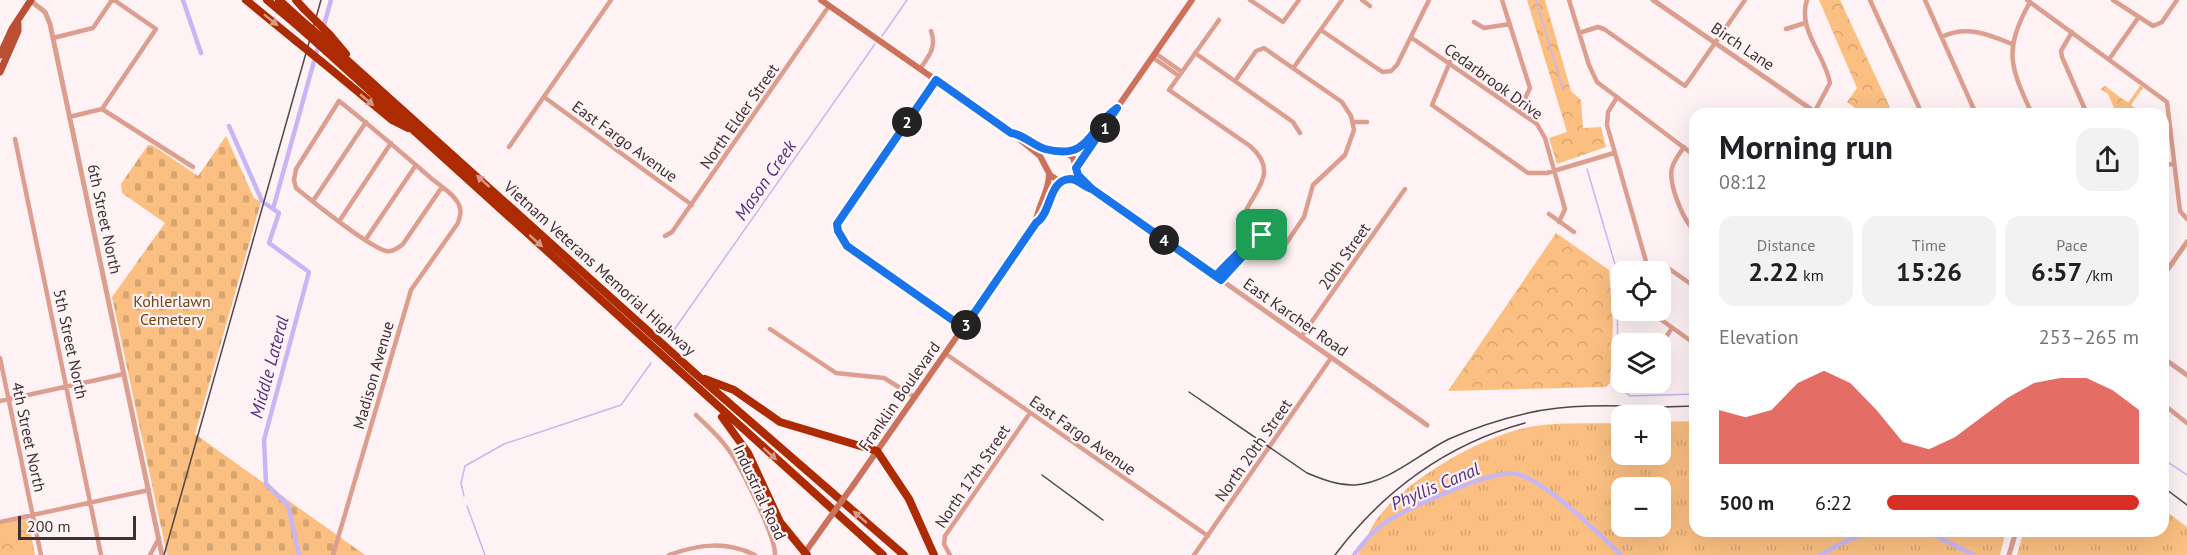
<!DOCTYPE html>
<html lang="en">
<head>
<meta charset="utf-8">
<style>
	body { margin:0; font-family:"PT Sans",sans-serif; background:#f2f2f2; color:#202124; height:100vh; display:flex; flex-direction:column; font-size:22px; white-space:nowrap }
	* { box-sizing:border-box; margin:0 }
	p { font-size:20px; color:#757577 }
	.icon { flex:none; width:33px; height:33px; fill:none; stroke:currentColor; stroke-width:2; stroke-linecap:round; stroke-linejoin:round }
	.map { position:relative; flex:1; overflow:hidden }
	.drawer { position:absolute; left:1689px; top:108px; width:480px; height:429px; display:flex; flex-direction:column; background:#fff; border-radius:18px; box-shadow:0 6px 24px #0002 }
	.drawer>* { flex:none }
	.buttons { position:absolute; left:1611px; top:261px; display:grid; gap:12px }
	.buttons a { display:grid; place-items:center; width:60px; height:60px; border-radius:12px; background:#fff; box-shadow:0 6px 24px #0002; font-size:30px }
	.scale { position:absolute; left:18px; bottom:15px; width:118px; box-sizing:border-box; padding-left:6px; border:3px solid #3d3134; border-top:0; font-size:16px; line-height:21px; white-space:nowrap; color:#3d3134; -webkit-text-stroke:4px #fef2f4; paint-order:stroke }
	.pin { position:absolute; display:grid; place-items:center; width:51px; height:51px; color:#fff; margin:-26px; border-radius:12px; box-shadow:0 3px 9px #0006 }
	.km { position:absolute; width:30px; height:30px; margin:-15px; border-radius:50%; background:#222; color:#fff; font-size:16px; line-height:30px; text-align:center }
	.round { display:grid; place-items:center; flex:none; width:63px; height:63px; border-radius:18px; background:#f2f2f2 }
	.summary { display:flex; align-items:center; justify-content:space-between; height:102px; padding:0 30px }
	h1 { font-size:33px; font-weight:700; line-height:45px }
	.figures { display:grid; grid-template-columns:repeat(3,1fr); gap:9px; height:102px; padding:6px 30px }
	.figures div { display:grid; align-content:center; border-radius:15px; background:#f2f2f2; text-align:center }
	.figures b { font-size:26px; font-weight:700 }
	.figures small { font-size:16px; font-weight:400 }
	.figures p { font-size:16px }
	.chart { height:168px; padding:12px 30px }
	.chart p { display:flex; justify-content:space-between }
	.chart svg { width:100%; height:108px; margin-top:6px; fill:#d93025; opacity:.7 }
	ul { padding:0 30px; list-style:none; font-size:20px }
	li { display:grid; grid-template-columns:96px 72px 1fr; align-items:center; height:45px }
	li i { height:15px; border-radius:8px; background:#d93025 }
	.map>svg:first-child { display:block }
	.grass { fill:url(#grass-tufts); fill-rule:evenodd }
	.cemetery { fill:url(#cemetery-stones) }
	.park { fill:url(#park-crowns) }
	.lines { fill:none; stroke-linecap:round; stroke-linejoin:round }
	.stream { stroke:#c8b6f4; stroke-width:1.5 }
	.canal { stroke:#c8b6f4; stroke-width:4.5 }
	.minor { stroke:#dc9e8f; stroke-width:4.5 }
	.tertiary { stroke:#dc9e8f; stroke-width:5 }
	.secondary { stroke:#ca725c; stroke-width:6 }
	.primary { stroke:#bb4f35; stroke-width:7 }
	.motorway { stroke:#ad2b03; stroke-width:8 }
	.rail { stroke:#524649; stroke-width:1.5 }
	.secondary-bridge { stroke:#ca725c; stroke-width:6 }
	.motorway-bridge { stroke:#ad2b03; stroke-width:8 }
	.oneway { fill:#da9888 }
	.route-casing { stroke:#fff; stroke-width:12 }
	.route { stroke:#1a73e8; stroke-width:8 }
	.labels { text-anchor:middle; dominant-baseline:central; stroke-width:4.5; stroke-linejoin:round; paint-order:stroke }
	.street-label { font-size:16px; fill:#3d3134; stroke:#fef2f4 }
	.park-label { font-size:16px; fill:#704715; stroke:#fef2f4 }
	.water-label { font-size:18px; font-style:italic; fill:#522e87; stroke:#fef2f4 }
</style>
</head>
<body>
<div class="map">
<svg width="2187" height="555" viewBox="0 0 2187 555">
	<defs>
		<pattern id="grass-tufts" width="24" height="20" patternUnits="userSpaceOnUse" patternTransform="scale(1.5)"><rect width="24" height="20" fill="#fabf81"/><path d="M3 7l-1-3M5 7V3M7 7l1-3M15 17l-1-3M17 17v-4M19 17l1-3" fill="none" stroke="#d7a570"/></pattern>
		<pattern id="cemetery-stones" width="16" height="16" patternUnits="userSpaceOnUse" patternTransform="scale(1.5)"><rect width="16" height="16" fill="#fabf81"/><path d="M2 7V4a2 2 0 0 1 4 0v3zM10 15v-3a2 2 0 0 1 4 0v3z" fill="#d7a570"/></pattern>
		<pattern id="park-crowns" width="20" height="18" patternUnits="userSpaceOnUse" patternTransform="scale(1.5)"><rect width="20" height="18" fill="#fabf81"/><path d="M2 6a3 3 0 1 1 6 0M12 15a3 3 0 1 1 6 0" fill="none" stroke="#d7a570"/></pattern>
	</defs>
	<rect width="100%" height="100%" fill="#fef2f4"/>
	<path class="grass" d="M1695 421V531H2006L2000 555H1358C1365 542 1371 526 1380 515 1410 478 1475 441 1520 429 1552 421 1589 424 1621 423L1622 454H1660L1661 422ZM1622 488H1660V526H1622Z
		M2163 509 2187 527V555H2017L2024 531H2163Z"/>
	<path class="cemetery" d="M226 136 254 198 261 202 195 434 365 555H167L112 297 165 223 122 193 121 184 148 145H152L198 176Z"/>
	<path class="park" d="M1527 0H1545L1571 91 1581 100 1583 128 1601 127 1606 147 1557 164 1549 138 1567 132Z
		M1819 0H1840L1893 114H1864L1847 102 1857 88Z
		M2105 86 2128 103 2140 86 2143 88 2131 105 2142 114H2117L2108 94 2100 89Z
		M1556 233 1609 270 1613 324 1610 383 1606 387 1448 391Z
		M28 518 35 555H0V524Z"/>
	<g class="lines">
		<path class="stream" d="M1536 0 1563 89
			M882 36 907 0
			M1587 169 1617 271 1618 381 1621 389 1630 396 1695 394
			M674 330 875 44
			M2163 459 2187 475
			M464 496 461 483 465 466 504 444 621 405 651 363
			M467 506 485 555"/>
		<path class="canal" d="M183 0 201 53
			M229 126 262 201
			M266 204 279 213 269 243 309 272 264 440 266 484 288 505 299 555
			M273 209 331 0
			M1926 531 1974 555
			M1354 555C1362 544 1371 533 1382 525 1402 510 1494 468 1517 474 1546 481 1598 533 1621 555
			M1820 555 1846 541 1874 531"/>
		<path class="minor" d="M1250 0 1283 22 1299 0
			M1362 0 1370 6
			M1502 0 1530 88 1519 111
			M1569 0 1589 65 1597 82 1695 156
			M1807 0C1797 29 1825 55 1830 83L1815 111
			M1870 0 1922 114
			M1925 0 1976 114
			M2027 0 2167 102 2180 211 2187 219
			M2113 0 2153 26 2162 22 2177 0
			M2030 2C2003 51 2010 66 2032 114
			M1219 20 1169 90 1250 146C1285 176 1244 197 1244 221L1273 243 1285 245 1304 217 1313 185 1345 155 1354 130 1351 116 1342 102 1264 48 1256 51 1235 81
			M1474 22 1484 28 1510 24
			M1786 29 1805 23
			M1321 30 1378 69 1383 72 1391 71 1397 65 1429 0
			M2072 32 2061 51 2062 57 2087 114
			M1579 33 1598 27 1604 29 1685 86 1745 0
			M1942 37C1966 25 1988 34 2012 44
			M53 38 93 28 112 0
			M1412 38 1537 124 1545 138 1565 209 1559 222
			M1155 53 1182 72
			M1195 53 1293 122 1300 133
			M1152 57 1179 76
			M2110 58 2138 18
			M1450 62 1432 105 1528 173H1547L1614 153
			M1294 67 1342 0
			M920 69C929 56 937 47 931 31
			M936 80 840 216 838 232 847 246 963 328
			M544 97 692 205
			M1616 99 1608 112 1607 125 1649 272
			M102 109 156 29 114 0
			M69 117 102 109 193 167
			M1353 122H1367
			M15 139 101 555
			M509 147 611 0
			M1684 147C1680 153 1674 160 1672 168 1668 183 1683 221 1695 231
			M2163 165 2174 164
			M313 201 366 122
			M1549 214 1574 232
			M340 220 391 143
			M665 236 672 232 829 6
			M366 239 416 165
			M1649 270 1668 268 1695 287
			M1216 276C1229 260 1245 249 1257 232
			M1221 280 1261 235
			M1652 310 1656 316 1695 344
			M770 329 836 373 884 378 915 397
			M1301 337 1405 189
			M1660 346 1672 328
			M946 354 1208 536
			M0 358 41 555
			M0 401 124 374
			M2163 404 2187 423
			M696 415C707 426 719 436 728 449 740 465 776 537 775 555
			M0 522 149 490
			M150 555 159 538
			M333 555 411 290 458 223C460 216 462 212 459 205 455 195 441 186 432 179 402 153 371 126 339 101L296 169 294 180 296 188C313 202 368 246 386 251 393 252 398 248 403 244L442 187
			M669 555C699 544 726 541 755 555
			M950 555 944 544 945 536 1030 413
			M1194 555 1331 358"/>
		<path class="tertiary" d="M1653 0 1818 114
			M31 1 45 12 50 24 162 555
			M1076 171 1089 185
			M1069 179 1092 189 1427 425
			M2163 276 2187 242
			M2163 358 2187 375
			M2009 555 2016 531"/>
		<path class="secondary" d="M821 0 1012 133 1040 156 1050 175 1059 181 1074 175 1117 108 1192 0
			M1012 133C1023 134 1033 146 1045 149 1091 161 1088 128 1116 108
			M1066 152 1073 158 1076 168
			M1036 223C1036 208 1049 193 1049 174
			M854 484 1036 223C1051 214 1048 191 1063 181
			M804 554 826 523"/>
		<path class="primary" d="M0 55 12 29 31 0
			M0 72 18 31V24"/>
		<path class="motorway" d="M246 0 296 41
			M267 0 299 27
			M279 0 301 20
			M296 0 304 9
			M330 35 346 54
			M328 43 698 376 904 555
			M326 51 883 555
			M322 62 392 120 408 128
			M705 379 734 390 780 422 877 451 909 499 934 555
			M722 417 748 453 780 522 807 555"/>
		<path class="rail" d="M1189 392 1307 473C1322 479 1338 486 1355 485 1389 483 1420 453 1449 439 1474 428 1501 419 1528 413 1574 403 1622 406 1669 407
			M1662 407 1695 406
			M1042 475 1103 520
			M2163 487 2187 505
			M164 555 321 0
			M1335 555C1383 491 1447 444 1525 423"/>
		<path class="secondary-bridge" d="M826 523 854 484"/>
		<path class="motorway-bridge" d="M304 9 330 35
			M301 20 328 43
			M299 27 326 51
			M296 41 322 62"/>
	</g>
	<defs><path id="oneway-solid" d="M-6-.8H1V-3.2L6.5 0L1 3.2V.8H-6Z" transform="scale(1.5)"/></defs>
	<g class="oneway">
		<use href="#oneway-solid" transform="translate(271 20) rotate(39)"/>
		<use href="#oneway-solid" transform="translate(367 100) rotate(40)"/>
		<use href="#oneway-solid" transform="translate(483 181) rotate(-138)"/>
		<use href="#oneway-solid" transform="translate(536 241) rotate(42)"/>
		<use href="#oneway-solid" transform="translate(770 454) rotate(42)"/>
		<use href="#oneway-solid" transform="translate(860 517) rotate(-139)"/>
	</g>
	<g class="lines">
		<defs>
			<path id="route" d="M1262 235 1221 280 1092 189 1078 175 1076 168 1117 108C1088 128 1091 161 1045 149 1034 146 1023 134 1011 133L936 80 837 224 838 231 847 246 964 328 1036 223C1052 213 1048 180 1070 179 1078 179 1084 187 1092 189L1216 276C1229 260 1245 249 1257 232L1262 235"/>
		</defs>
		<use href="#route" class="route-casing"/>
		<use href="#route" class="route"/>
	</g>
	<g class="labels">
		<g class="street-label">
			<text transform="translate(1743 46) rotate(34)">Birch Lane</text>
			<text transform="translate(1494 81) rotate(36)">Cedarbrook Drive</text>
			<text transform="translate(739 116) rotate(-55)">North Elder Street</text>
			<text transform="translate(625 141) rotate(36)">East Fargo Avenue</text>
			<text transform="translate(105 219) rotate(78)">6th Street North</text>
			<text transform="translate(1344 256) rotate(-55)">20th Street</text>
			<text transform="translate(600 268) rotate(42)">Vietnam Veterans Memorial Highway</text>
			<text transform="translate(1296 317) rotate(35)">East Karcher Road</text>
			<text transform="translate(71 344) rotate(78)">5th Street North</text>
			<text transform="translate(373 375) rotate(-74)">Madison Avenue</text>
			<text transform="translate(899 396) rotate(-55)">Franklin Boulevard</text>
			<text transform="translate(1083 435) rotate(35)">East Fargo Avenue</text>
			<text transform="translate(29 437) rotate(78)">4th Street North</text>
			<text transform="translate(1253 450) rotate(-55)">North 20th Street</text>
			<text transform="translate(972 476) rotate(-56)">North 17th Street</text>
			<text transform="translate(760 492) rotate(65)">Industrial Road</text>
		</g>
		<g class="park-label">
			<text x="172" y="301">Kohlerlawn<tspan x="172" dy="18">Cemetery</tspan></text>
		</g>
		<g class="water-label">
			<text transform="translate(765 180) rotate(-55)">Mason Creek</text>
			<text transform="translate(269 367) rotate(-75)">Middle Lateral</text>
			<text transform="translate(1435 486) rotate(-23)">Phyllis Canal</text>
		</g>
	</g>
</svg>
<div class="buttons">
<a><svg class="icon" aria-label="locate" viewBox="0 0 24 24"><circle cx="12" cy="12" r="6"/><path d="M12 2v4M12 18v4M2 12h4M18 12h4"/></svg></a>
<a><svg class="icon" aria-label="layers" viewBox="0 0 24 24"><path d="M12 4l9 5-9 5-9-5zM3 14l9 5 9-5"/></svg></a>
<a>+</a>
<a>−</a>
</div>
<div class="scale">200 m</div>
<div class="pin" style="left:1262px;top:235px;background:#1e9e55"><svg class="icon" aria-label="arrive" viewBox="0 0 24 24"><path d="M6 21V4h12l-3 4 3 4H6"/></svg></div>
<b class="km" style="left:1105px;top:128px">1</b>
<b class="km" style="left:907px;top:122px">2</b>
<b class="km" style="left:966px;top:325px">3</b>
<b class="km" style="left:1164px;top:240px">4</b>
<section class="drawer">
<div class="summary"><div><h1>Morning run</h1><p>08:12</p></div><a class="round"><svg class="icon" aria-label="share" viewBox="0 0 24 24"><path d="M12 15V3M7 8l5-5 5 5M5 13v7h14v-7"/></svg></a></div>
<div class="figures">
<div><p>Distance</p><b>2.22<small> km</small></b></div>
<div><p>Time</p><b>15:26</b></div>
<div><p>Pace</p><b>6:57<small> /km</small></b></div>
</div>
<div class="chart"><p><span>Elevation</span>253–265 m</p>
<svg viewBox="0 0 160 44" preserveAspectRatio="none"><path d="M0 44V22L10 25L20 22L30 11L40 6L50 11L60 22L70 35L80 38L90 33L100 25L110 17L120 11L130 9L140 9L150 14L160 22V44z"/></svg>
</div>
<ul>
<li><b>500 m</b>6:22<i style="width:100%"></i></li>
</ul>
</section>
</div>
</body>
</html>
